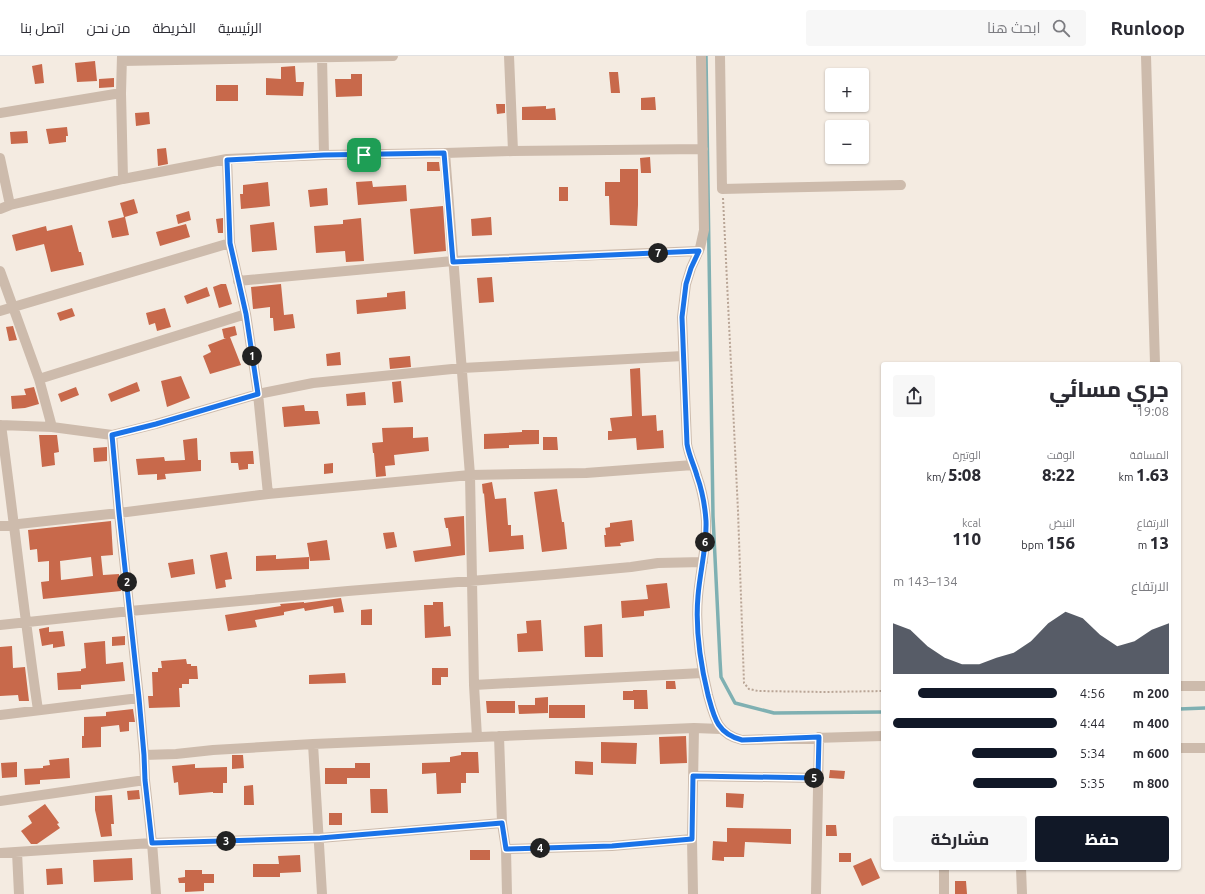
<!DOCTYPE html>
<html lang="ar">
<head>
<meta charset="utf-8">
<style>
	body { margin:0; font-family:Ubuntu,Cairo,sans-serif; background:#f7f7f7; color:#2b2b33; direction:rtl; height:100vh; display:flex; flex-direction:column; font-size:15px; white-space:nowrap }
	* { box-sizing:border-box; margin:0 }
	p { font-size:13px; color:#7c7c81 }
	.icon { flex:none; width:22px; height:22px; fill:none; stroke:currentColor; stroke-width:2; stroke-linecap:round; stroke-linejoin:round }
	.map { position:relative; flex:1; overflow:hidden; direction:ltr }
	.side { position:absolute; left:881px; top:306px; width:300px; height:508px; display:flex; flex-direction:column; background:#fff; border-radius:4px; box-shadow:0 1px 3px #0004; direction:rtl }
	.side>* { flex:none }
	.fabs { position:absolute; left:825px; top:12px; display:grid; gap:8px }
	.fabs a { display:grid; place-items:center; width:44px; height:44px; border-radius:4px; background:#fff; box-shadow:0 1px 3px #0004; font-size:20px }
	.pin { position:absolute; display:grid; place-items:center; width:34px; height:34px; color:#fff; margin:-17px; border-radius:8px; box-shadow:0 2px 6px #0006 }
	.km { position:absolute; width:20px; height:20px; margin:-10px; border-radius:50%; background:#222; color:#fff; font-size:11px; line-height:20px; text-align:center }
	.round { display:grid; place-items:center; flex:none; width:42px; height:42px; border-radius:4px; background:#f7f7f7 }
	.overview { display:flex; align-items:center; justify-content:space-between; height:68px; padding:0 12px }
	h1 { font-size:22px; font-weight:800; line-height:30px }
	.figures { display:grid; grid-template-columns:repeat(3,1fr); gap:6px; height:68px; padding:4px 12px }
	.figures div { display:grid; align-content:center }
	.figures b { font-size:17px; font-weight:800 }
	.figures small { font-size:11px; font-weight:400 }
	.figures p { font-size:11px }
	.chart { height:112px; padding:8px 12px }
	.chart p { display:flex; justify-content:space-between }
	.chart svg { width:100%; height:72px; margin-top:4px; fill:#111827; opacity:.7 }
	.button { display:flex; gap:8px; margin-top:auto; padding:8px 12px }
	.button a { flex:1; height:46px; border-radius:4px; background:#111827; color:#fff; font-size:16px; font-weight:800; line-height:46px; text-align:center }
	.button a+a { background:#f7f7f7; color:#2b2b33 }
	ul { padding:0 12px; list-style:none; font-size:13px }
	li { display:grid; grid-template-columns:64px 48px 1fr; align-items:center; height:30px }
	li i { height:10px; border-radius:5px; background:#111827 }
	header { display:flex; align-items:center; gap:24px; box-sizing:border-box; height:56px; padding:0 20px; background:#fff; border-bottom:1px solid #e1e1e2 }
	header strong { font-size:19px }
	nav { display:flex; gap:22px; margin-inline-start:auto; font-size:14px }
	.search { width:280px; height:36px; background:#f7f7f7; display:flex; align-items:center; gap:10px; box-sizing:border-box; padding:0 14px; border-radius:4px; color:#7c7c81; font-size:15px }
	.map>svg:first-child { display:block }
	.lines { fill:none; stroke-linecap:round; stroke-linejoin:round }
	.stream { stroke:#7fb0b2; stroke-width:3.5 }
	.building { fill:#c8694b; fill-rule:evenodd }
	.path { stroke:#b9a596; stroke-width:2; stroke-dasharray:2 2; stroke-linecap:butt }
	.minor { stroke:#cdbbac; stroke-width:10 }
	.route-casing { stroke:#fff; stroke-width:8 }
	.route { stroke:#1a73e8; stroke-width:5 }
</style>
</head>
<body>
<header>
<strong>Runloop</strong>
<div class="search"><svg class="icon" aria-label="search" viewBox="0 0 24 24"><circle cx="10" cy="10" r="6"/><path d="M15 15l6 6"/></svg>ابحث هنا</div>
<nav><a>الرئيسية</a><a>الخريطة</a><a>من نحن</a><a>اتصل بنا</a></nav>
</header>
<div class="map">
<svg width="1205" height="838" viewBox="0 0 1205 838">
	<rect width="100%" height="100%" fill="#f4ebe1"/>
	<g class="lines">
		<path class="stream" d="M706 0 713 460 720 604 721 621 735 647 774 657 883 656
			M1179 653 1205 652"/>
	</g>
	<path class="building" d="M95 5 97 25 77 26 75 7Z
		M42 8 44 27 35 28 32 10Z
		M295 10 296 26H304L303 40 266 39V22L281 23V11Z
		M609 16H618L620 37H611Z
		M351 18H362V40L336 41 335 23H351Z
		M114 22V31L99 32V23Z
		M216 29H238V45H216Z
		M655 41 656 54H641V42Z
		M496 48H505V57L497 58Z
		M546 50V53L555 52 556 64H522V51Z
		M149 56 150 68 136 70 135 57Z
		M67 71 68 80H66V86L49 88 46 73Z
		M27 75 28 87 11 88 10 76Z
		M166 92 168 108 158 110 157 93Z
		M650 101 651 117H641L640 102Z
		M427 106H439L440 115H427Z
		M620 113H638V149L637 170 610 169 609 140H605V126H620Z
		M372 125 373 131 406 129 407 145 358 149 356 126Z
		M268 126 270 150 241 153 240 138H243V129Z
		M559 131H568V145H559Z
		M327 132 328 149 310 151 308 134Z
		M134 143 138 157 125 161 129 179 112 182 108 165 124 161 120 147Z
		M443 150 446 195 414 198 410 153Z
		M189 155 191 164 178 168 176 159Z
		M491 161 492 179 472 180 471 163Z
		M223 162V177H218L216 163Z
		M361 162 364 205 346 206 345 195 316 197 314 170 343 168V164Z
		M274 166 277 194 252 196 250 169Z
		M186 168 190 181 160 190 156 176Z
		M72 169 79 196H81L84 209 51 216 44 188 16 195 12 179 46 170 47 175Z
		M492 221 494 246 479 247 477 222Z
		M221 228H226L232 248 219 252 213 231Z
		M281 228 284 259 293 258 295 272 274 275 273 262H270V251L253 253 251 231Z
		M207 231 210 240 187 248 184 240Z
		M405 235 406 253 357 258 356 244 387 241V237Z
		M72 252 75 260 60 265 57 257Z
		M165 252 171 271 157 275 155 267 149 269 146 257Z
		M13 270 17 284 9 285 6 271Z
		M235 270 237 279 230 281 241 309 210 318 203 300 211 296 208 289 226 282H224L222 273Z
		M340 296 341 309 327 310 326 298Z
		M410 300 411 311 390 313 389 302Z
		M640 312 642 360 656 359 657 375 663 374 664 392 637 394 636 382 608 384V375H612L610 362 632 360 630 313Z
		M181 320 190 342 167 351 161 325Z
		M401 325 403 346 394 347 392 326Z
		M137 326 140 335 111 346 108 338Z
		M34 331 39 348 25 352 12 353 11 340 26 339 24 333Z
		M76 331 79 339 61 346 58 338Z
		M365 336 366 349 347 350 346 338Z
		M304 349 305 355H318L320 368 284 371 282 351Z
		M413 371V382L428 381 429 395 394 399 395 409 385 410 386 420 376 421 374 397H373L372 387 383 386 382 372Z
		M522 374H539V388L509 389V392L484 393V378L522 376Z
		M39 379H57L59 396 54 397 55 409 42 411Z
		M543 381H557L558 394H543Z
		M197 382 198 404H201V415L165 418 166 423 157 424V418L138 419 136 403 164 401 165 405 185 404 183 384Z
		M107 391V405L94 406 93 392Z
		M253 395 254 408H248V413L239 414 238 407H231L230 396Z
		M333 407V417L324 418V408Z
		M492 426 495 443 506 442 508 469H511V480L523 479 524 493 489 496 484 437 483 438 482 428Z
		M557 433 562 466H564L567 493 542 496 534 436Z
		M464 460 465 499 415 506 413 495 451 490 448 472H446L444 462Z
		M632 464 634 485 620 487 621 490 605 491 604 479H606L605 472 610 471V467Z
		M111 465 113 499 101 500 103 519 119 518 121 535 43 543 41 526 49 525V505L38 506 37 493 30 494 28 474ZM91 501 93 520 61 524 60 505Z
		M394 476 397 491 386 493 383 477Z
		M327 484 330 504 310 505 307 487Z
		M227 496 232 523 225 524 226 531 216 533 210 499Z
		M276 499V503L309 501V513L256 515V500Z
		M193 503 195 518 171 522 168 507Z
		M667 527 670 552 644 555V560L622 562 621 545 648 543 646 529Z
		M341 542 344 556 334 557 333 550 305 555 304 552 284 556V559L255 564 257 571 228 575 225 559 281 550 280 548 304 546V547Z
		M433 546H443L444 571 450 570 451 580 425 582 424 549H433Z
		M372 553V569H361V554Z
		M541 564 543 595 518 596 517 578 527 577 526 565Z
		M602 568 603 601H585L584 570Z
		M49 571V576L63 575 65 590 53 592V588L42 590 39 573Z
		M125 580V589L112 590V581Z
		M105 585 106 608 123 606 125 625 81 629V633L58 634 57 617 81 615V613L86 612 84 587Z
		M12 590 13 612 25 611 29 645H19L18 639 0 640V591Z
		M186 603 187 608H191V610H197L198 623H189V628H182V632H179L180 651 149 652 148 640H153L152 616H158V612H162L161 605Z
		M432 612H448V621H441V629H432Z
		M345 617 346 627 309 628V619Z
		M666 625H675L676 633H666Z
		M633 634H647L648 653H634V644H623V635H633Z
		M548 641V657L519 658 518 649H535V642Z
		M486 645H515V657H487Z
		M549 649H585V662H549Z
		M133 653 135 666H129V675L120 676 119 669 101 671V691L82 692V680H84V661L106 660V656Z
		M686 680 687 707 660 708 659 681Z
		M601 686 637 687 636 708 601 707Z
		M461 696H478L479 717H466V727H461V737L437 738 436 717 422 718V707L450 706V701L461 699Z
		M232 699H243L244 712 232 713Z
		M69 702 70 722 40 724V728L25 729 24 713 43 712V710L50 709 49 704Z
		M575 705 593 706V719L575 718Z
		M17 706V721L2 722 1 707Z
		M355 707H370V722H347V728H325V712H355Z
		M195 708V712L227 711V727H223V737H213V736L179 739 178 726 174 727 172 710Z
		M830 714 845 715 844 723 829 722Z
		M253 729 254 749H244V730Z
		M370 733H387L388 757H371Z
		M139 734 140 743 128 744 127 735Z
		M726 737 744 738 743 752 726 751Z
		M112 739 114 768H111L112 780 101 781 95 754V740Z
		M45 748 59 767 57 768 60 772 37 788H31L21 775 32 767 28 760Z
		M329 757H342V769H329Z
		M826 769H836L837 780H826Z
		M727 772 791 773V788L745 786 744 801H724V805L712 804 713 785 727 786Z
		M470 794H490V804H470Z
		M839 797H851V806H839Z
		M300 799 301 816 280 817V821H253V808H279L278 800Z
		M132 802 133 824 94 826 93 804Z
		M871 802 880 822 862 830 853 810Z
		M62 812 63 828 47 829 46 813Z
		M185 814H202V818H214V827H204V835L185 836V827H179L178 822 185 821Z
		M955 825H966L967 838H955Z"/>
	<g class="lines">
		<path class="path" d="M723 142 738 455 744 627 749 633 758 635 825 636 883 635"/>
		<path class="minor" d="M122 0 121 37 123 123
			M322 0 324 99
			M509 0 513 95
			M701 0 704 174 700 192 691 212 686 228 682 261 687 388C689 400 694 409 697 420 702 434 705 450 706 465 707 490 700 515 698 540 695 574 700 606 708 639 714 661 717 678 742 684L883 680
			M720 0 722 133 901 129
			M1146 0 1155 308
			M122 5 393 0
			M0 57 121 37
			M445 97 470 419 474 629 477 681
			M0 102 10 149
			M227 103 230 187 246 258 258 338 268 438
			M0 153 10 149 123 123 227 103 324 99 445 97 513 95 703 93
			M0 215 39 323 52 371
			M238 225 453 205 699 195
			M0 255 230 187
			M39 323 246 258
			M0 369 52 371 112 379 156 368 258 338 313 327 462 312 683 300
			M1 369C14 464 24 559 38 654
			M112 379 119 457 139 642 144 699 145 724 152 787 156 838
			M0 470 119 457 268 438 470 419 586 417 693 409
			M0 569 130 555 348 535 556 518 631 511 658 507 703 506
			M474 629 702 617
			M1179 630H1205
			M0 659 139 642
			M499 680 502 767 506 793 507 838
			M313 688 322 838
			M1179 692H1205
			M144 699 176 698 213 694 313 688 694 672 721 673
			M693 720 818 722
			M0 745 145 724
			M506 793 612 790 692 783
			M17 796 19 838
			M0 797 152 787 320 782 502 767
			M1021 812 1022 838
			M693 838 692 783 694 672
			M816 838 819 681
			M944 838V812"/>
	</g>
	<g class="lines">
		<defs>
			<path id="route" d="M444 97 453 206 699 195 691 212 686 228 682 261 687 388C689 400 694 409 697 420 702 434 705 450 706 465 707 490 700 515 698 540 695 574 700 606 708 639 714 661 717 678 742 684L819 681 818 722 693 720 692 783 612 790 506 793 502 767 320 782 152 787 145 724 144 699 139 642 119 457 112 379 156 368 258 338 246 258 230 187 227 104 324 99Z"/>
		</defs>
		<use href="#route" class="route-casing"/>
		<use href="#route" class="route"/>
	</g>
</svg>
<div class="fabs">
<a>+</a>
<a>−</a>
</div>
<div class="pin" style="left:364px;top:99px;background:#1e9e55"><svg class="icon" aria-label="arrive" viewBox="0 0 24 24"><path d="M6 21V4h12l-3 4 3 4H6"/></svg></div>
<b class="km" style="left:252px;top:300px">1</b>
<b class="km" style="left:127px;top:526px">2</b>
<b class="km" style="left:226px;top:785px">3</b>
<b class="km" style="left:540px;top:792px">4</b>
<b class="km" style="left:814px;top:722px">5</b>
<b class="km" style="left:705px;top:486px">6</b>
<b class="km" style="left:658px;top:197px">7</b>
<section class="side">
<div class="overview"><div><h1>جري مسائي</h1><p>19:08</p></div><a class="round"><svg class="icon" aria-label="share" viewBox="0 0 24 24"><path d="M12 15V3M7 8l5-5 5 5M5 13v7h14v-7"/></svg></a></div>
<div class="figures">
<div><p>المسافة</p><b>1.63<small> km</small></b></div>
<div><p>الوقت</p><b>8:22</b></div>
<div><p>الوتيرة</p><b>5:08<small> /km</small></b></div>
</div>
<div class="figures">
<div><p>الارتفاع</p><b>13<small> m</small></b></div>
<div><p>النبض</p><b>156<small> bpm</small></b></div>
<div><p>kcal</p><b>110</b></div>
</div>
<div class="chart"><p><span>الارتفاع</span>134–143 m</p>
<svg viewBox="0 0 160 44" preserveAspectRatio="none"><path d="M0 44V13L10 17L20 27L30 34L40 38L50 38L60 34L70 31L80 24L90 13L100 6L110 10L120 20L130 27L140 24L150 17L160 13V44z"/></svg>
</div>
<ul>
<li><b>200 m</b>4:56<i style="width:85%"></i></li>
<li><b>400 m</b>4:44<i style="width:100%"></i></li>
<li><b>600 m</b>5:34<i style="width:52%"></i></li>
<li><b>800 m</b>5:35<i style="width:51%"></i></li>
</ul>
<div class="button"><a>حفظ</a><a>مشاركة</a></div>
</section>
</div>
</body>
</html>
